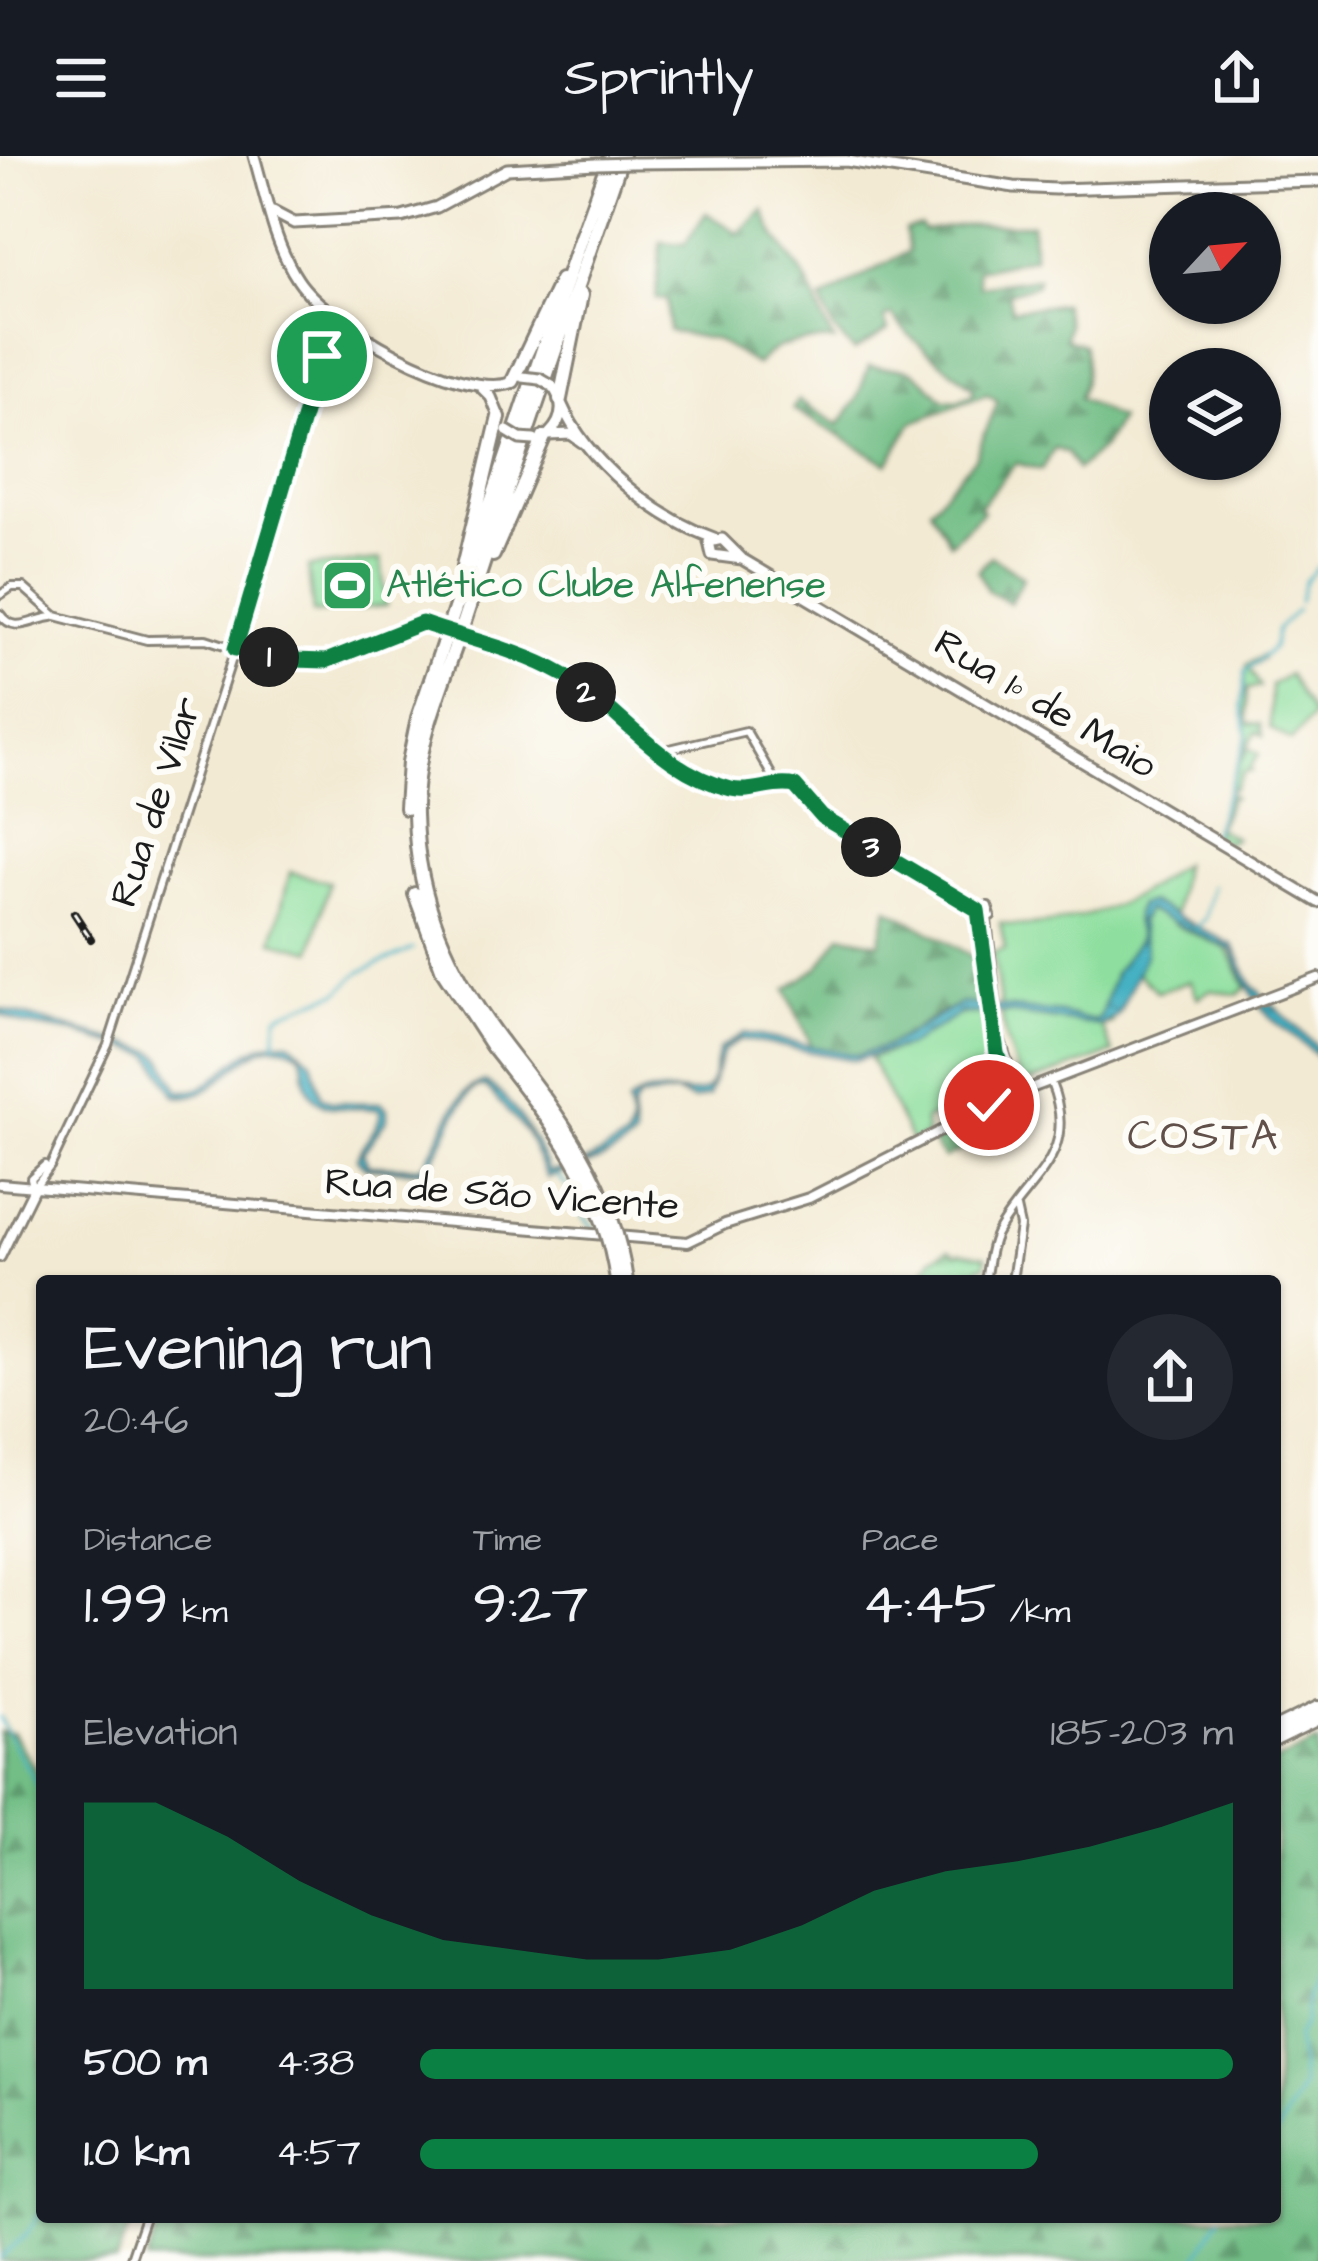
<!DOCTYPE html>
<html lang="en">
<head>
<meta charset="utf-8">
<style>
	body { margin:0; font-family:"Architects Daughter",sans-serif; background:#242831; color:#f1f3f6; height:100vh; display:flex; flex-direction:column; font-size:45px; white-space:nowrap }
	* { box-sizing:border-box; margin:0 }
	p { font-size:39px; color:#9ea1a6 }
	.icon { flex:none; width:66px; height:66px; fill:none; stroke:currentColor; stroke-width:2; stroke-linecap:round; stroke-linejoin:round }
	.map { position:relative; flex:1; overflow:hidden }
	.sheet { position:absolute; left:36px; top:1119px; width:1245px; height:948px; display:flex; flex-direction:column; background:#171b24; border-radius:12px; box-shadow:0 3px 9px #0004 }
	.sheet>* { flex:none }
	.needle { width:78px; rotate:64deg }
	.fabs { position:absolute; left:1149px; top:36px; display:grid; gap:24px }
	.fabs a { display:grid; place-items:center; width:132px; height:132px; border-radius:50%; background:#171b24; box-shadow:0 3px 9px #0004; font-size:60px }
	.pin { position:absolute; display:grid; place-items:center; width:102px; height:102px; color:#fff; margin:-51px; border:6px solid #fff; border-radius:50%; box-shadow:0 3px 12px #0007 }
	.km { position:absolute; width:60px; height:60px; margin:-30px; border-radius:50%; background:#222; color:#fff; font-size:33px; line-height:60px; text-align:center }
	.round { display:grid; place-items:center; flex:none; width:126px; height:126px; border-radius:63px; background:#242831 }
	.overview { display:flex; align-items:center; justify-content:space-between; height:204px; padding:0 48px }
	h1 { font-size:66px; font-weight:600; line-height:90px }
	.stats { display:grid; grid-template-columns:repeat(3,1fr); gap:18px; height:204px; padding:12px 48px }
	.stats div { display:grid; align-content:center }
	.stats b { font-size:60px; font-weight:600 }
	.stats small { font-size:33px; font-weight:400 }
	.stats p { font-size:33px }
	.chart { height:336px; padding:24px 48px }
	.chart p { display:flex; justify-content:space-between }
	.chart svg { width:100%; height:216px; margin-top:12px; fill:#0b8043; opacity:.7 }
	ul { padding:0 48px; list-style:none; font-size:39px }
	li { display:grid; grid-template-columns:192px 144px 1fr; align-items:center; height:90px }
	li i { height:30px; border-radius:15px; background:#0b8043 }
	header { display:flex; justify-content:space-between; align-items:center; height:156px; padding:0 48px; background:#171b24; font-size:54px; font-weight:600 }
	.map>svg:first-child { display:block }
	.grass { fill:url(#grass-tufts); stroke:#557e5e; stroke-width:3 }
	.forest { fill:url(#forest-firs); stroke:#476d51; stroke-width:3 }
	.cemetery { fill:url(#cemetery-stones); stroke:#557e5e; stroke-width:3 }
	.park { fill:#8edf9f; stroke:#557e5e; stroke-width:3 }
	.water { fill:url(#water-ripples); stroke:#306670; stroke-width:3 }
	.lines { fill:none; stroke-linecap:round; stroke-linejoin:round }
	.stream { stroke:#45b1c3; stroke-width:3 }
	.tertiary-casing { stroke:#888378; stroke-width:12 }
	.secondary-casing { stroke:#888378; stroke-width:14 }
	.primary-casing { stroke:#888378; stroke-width:15 }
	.motorway-casing { stroke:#888378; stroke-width:18 }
	.tertiary { stroke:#fff; stroke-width:6 }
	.secondary { stroke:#fff; stroke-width:8 }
	.primary { stroke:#fff; stroke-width:9 }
	.motorway { stroke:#fff; stroke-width:12 }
	.rail-casing { stroke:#1c1c1c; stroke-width:8 }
	.rail { stroke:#fdfcf7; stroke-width:3; stroke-dasharray:9; stroke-linecap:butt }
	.tertiary-bridge-casing { stroke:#888378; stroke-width:12; stroke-linecap:butt }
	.primary-bridge-casing { stroke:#888378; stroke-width:15; stroke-linecap:butt }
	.motorway-bridge-casing { stroke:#888378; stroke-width:18; stroke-linecap:butt }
	.tertiary-bridge { stroke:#fff; stroke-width:6 }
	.primary-bridge { stroke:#fff; stroke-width:9 }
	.motorway-bridge { stroke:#fff; stroke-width:12 }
	.route-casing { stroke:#fff; stroke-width:24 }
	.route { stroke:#0b8043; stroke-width:15 }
	.labels { text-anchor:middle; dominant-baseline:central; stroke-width:12; stroke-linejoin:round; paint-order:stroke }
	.leisure-label { font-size:39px; fill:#27864d; stroke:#fdfcf7; text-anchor:start }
	.street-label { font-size:39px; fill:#1c1c1c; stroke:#fdfcf7 }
	.neighbourhood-label { font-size:42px; letter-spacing:3px; fill:#614f49; stroke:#fdfcf7 }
</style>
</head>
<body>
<header><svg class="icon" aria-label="menu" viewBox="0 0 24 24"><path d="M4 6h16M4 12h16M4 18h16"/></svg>Sprintly<svg class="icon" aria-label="share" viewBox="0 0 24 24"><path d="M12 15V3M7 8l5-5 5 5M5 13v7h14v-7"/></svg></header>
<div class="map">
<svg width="1318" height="2105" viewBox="0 0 1318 2105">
	<defs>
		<pattern id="grass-tufts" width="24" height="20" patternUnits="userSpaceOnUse" patternTransform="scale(3)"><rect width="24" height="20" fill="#8edf9f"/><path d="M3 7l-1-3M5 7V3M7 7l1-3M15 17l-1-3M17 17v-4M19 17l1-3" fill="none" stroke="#7abf88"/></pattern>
		<pattern id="forest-firs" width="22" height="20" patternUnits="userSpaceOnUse" patternTransform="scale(3)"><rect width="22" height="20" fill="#72be86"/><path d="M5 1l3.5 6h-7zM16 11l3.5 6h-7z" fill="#5d9a6d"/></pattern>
		<pattern id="cemetery-stones" width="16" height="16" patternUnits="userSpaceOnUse" patternTransform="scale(3)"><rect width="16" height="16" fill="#8edf9f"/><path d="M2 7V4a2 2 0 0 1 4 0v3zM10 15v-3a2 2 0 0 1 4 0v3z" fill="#7abf88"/></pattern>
		<pattern id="water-ripples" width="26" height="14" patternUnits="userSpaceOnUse" patternTransform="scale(3)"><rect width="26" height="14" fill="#45b1c3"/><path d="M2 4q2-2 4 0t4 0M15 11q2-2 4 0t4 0" fill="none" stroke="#398f9e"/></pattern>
	</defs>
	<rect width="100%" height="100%" fill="#fdfcf7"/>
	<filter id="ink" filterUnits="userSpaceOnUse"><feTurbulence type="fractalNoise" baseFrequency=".00833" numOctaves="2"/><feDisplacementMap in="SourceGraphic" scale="24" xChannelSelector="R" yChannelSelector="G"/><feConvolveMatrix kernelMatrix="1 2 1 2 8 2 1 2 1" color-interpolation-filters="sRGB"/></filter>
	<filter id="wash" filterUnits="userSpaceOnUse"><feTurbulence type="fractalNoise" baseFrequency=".004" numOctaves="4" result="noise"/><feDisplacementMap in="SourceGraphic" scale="48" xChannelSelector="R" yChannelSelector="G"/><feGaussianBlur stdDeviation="2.7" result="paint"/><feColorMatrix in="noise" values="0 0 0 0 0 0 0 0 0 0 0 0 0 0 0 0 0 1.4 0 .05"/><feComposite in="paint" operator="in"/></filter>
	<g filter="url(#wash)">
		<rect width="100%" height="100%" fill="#f3ead3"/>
		<path class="grass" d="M1262 500 1263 503 1250 513 1260 531 1247 533V567L1260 568 1263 579 1256 575 1240 607 1249 592 1259 598 1250 612 1252 615 1244 616 1234 633 1231 631 1229 637 1234 641 1227 643 1229 646 1217 672 1235 682 1227 687 1213 679 1248 581 1242 549 1247 509Z"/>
		<path class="forest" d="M764 54C774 85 789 96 805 122 818 142 820 166 834 185 807 184 777 184 757 209L715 184 669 175 667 144 656 143 661 86 685 88 706 57 739 77Z
			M1032 68 1033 101 977 114 979 130 1038 122 1036 129 1008 137 1012 154 1062 148 1068 169 1065 183 1083 188C1088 209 1086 222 1079 242L1119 263 1103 291 1077 314 1067 297 1054 292 1042 314 1016 307 979 351 983 355 950 387 930 352 975 302 998 245 987 238 913 266 888 308 793 253 798 244 839 269 857 243 869 210C919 216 905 205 944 244L957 245 973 238V232C946 207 911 187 892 159L884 163 888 174 854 195 833 173 821 144 909 95 905 74 921 70 924 75 962 69Z
			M991 400 1023 421 1010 447 987 434 978 415Z
			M888 752 979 804 986 850C932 843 911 890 860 898 845 901 827 894 812 891L786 834 819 811 841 779 879 787Z
			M0 1576 13 1577 42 1624V2061H133L116 2105H0Z
			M1318 1586V2105H146L161 2061H1275V1606Z"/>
		<path class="cemetery" d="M973 962 983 982 944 1002 932 985Z
			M949 1093 958 1098 960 1096 986 1100 985 1110H979L975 1125H919L931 1103Z"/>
		<path class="park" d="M381 404 386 450 313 457 308 411Z
			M1288 518 1313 560 1291 585 1270 572 1271 529Z
			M1182 708 1173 768 1227 793 1246 832 1238 839 1210 834 1198 842 1190 825 1158 836 1131 812 1112 867 1102 871 1113 897 1022 929 1005 881 993 797 1005 793 1000 767C1037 775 1099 759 1133 741 1150 732 1166 719 1182 708Z
			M290 716 329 726 312 795 273 785Z
			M987 858 1002 940 996 942 989 933 925 964 926 979 912 987 870 902 908 890 954 859Z"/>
		<path class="water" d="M1149 746 1233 789 1252 829 1318 892V901C1303 887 1287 876 1272 863 1253 847 1241 817 1232 794L1146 754 1140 765 1146 797 1118 859 1101 870 1008 857 960 858 908 890 855 904 741 883 723 895 708 940 693 944 675 937 638 943 632 954 635 982C613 1004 577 1012 547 1022L526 976 486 931H476C452 952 446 990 425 1015L366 1012 357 1003C360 985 382 973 380 954 353 948 319 963 307 929 303 918 305 909 301 898 252 863 223 949 176 940L151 899 74 877 25 869 0 858V853L154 895 162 901 180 935C222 937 235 882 290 885L312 904 321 940 332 946 382 947 387 953V963L363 997 368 1009 421 1011C444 986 452 930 485 926 515 944 535 984 549 1016L579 1010 627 983 632 969 628 948C650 923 698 947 708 931 715 921 715 905 719 893L744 877 858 899 887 890 962 847 1060 857 1094 865 1100 862 1115 816 1139 783C1138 768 1131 765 1139 749Z"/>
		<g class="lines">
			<path class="stream" d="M1299 446 1305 425 1318 411
				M1212 678 1247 580 1242 550 1245 516 1273 492 1277 473 1297 454
				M1196 772 1205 762 1212 730
				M275 888 277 861 281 857 339 836 360 816 413 793
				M557 1020 568 1031 569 1044 595 1074
				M0 1561C11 1588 28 1611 42 1638
				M1275 1981 1302 1931 1297 1880 1305 1865 1307 1839 1318 1816
				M0 2102 25 2080 42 2055
				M1195 2105 1220 2061"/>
		</g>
	</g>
	<g filter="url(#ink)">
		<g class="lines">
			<defs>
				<path id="tertiary" d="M0 439 12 431H23L56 460 147 484 206 483 252 498 294 504 326 505 412 469 433 471
					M0 458C15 479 31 463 52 461
					M471 484 566 520 648 591 721 629 740 634 776 627 795 630 813 653 835 669 975 752 988 750 991 760 981 763
					M661 595 746 575 776 627
					M978 754C985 790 987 924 1020 941
					M987 764 1000 881 1017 936
					M33 1030 31 1022 45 1009
					M34 1032 51 1009 108 889 235 493 334 159
					M985 1125C988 1110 989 1092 996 1078 1027 1022 1081 1001 1051 927
					M1012 1125 1020 1070 1016 1052
					M130 2105 145 2061"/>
				<path id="secondary" d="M0 1028 688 1086 725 1068 809 1042 1005 942 1318 822
					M0 1101 34 1032"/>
				<path id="primary" d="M254 0C266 41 274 88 298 124 327 168 459 244 511 227
					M631 7 846 5 1014 31 1055 33 1318 25
					M273 56 294 67 402 61 437 51 507 13 596 8
					M482 232 491 241 500 263
					M561 247C586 305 655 362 714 382
					M549 278C564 263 565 246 552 230
					M549 279 571 278 582 286
					M742 403 712 399 709 386 722 383 742 403 1318 746"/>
				<path id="motorway" d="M580 84 610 0
					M513 225 561 124
					M560 243 581 139
					M493 399 544 281
					M463 411 499 261
					M406 652 409 606 418 562 581 81
					M415 738 443 815 492 890
					M500 884C449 815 417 746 415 659 413 589 446 522 467 457 516 304 570 152 622 0
					M1275 1573 1318 1552
					M1275 1583 1318 1562"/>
			</defs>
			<use href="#tertiary" class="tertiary-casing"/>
			<use href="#secondary" class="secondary-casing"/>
			<use href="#primary" class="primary-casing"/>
			<use href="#motorway" class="motorway-casing"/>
			<use href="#tertiary" class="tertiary"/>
			<use href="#secondary" class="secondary"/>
			<use href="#primary" class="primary"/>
			<use href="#motorway" class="motorway"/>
			<defs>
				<path id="rail" d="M74 757 91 783"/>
			</defs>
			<use href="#rail" class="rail-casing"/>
			<use href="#rail" class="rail"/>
			<defs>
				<path id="tertiary-bridge" d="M433 471 471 484"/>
				<path id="primary-bridge" d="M596 8 631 7
					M523 221 540 223 552 230
					M507 275 520 283 534 284"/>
				<path id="motorway-bridge" d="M500 884C558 959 613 1028 626 1125
					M492 890C549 962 605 1031 617 1125"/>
			</defs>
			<use href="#tertiary-bridge" class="tertiary-bridge-casing"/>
			<use href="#primary-bridge" class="primary-bridge-casing"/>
			<use href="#motorway-bridge" class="motorway-bridge-casing"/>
			<use href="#tertiary-bridge" class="tertiary-bridge"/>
			<use href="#primary-bridge" class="primary-bridge"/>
			<use href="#motorway-bridge" class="motorway-bridge"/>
		</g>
	</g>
	<g class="lines" filter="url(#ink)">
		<defs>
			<path id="route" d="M322 200 235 493 294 504 326 505 422 467C467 483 520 494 562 518 620 551 658 615 731 633 753 638 773 625 795 630L822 661 978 754 997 897 1009 933 1005 942 989 949"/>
		</defs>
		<use href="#route" class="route-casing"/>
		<use href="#route" class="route"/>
	</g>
	<defs>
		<symbol id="stadium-square" viewBox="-11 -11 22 22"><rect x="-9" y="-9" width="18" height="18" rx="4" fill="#2e9e5b" stroke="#fdfcf7"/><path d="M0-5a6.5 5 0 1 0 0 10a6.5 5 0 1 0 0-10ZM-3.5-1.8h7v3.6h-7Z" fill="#fff"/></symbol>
	</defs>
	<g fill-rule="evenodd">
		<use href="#stadium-square" x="318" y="400" width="59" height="59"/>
	</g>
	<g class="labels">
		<g class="leisure-label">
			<text x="386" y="430">Atlético Clube Alfenense</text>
		</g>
		<g class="street-label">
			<text transform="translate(1045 549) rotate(31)">Rua 1º de Maio</text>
			<text transform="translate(157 646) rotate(-72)">Rua de Vilar</text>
			<text transform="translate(502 1039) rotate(4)">Rua de São Vicente</text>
		</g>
		<g class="neighbourhood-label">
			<text x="1204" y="981">COSTA</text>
		</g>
	</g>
</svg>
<div class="fabs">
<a><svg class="needle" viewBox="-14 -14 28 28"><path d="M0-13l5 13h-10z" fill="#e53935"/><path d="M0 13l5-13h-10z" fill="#9ea1a6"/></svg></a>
<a><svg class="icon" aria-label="layers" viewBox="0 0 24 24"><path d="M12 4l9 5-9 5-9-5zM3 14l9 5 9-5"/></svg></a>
</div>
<div class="pin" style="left:322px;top:200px;background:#1e9e55"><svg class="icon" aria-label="arrive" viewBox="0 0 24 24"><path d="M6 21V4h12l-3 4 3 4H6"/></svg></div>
<div class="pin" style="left:989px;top:949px;background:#d93025"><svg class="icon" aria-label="check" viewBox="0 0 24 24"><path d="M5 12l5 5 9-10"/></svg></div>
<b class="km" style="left:269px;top:501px">1</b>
<b class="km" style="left:586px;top:536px">2</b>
<b class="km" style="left:871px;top:691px">3</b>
<section class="sheet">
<div class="overview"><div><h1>Evening run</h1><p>20:46</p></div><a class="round"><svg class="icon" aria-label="share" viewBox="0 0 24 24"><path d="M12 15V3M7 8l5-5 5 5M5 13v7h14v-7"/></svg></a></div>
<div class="stats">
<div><p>Distance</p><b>1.99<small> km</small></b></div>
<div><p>Time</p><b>9:27</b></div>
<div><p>Pace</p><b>4:45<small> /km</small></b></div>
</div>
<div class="chart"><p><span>Elevation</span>185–203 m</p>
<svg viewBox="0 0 160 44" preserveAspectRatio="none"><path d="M0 44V6L10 6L20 13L30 22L40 29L50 34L60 36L70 38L80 38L90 36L100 31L110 24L120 20L130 18L140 15L150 11L160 6V44z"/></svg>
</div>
<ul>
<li><b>500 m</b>4:38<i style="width:100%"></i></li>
<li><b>1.0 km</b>4:57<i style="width:76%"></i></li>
</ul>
</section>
</div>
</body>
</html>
